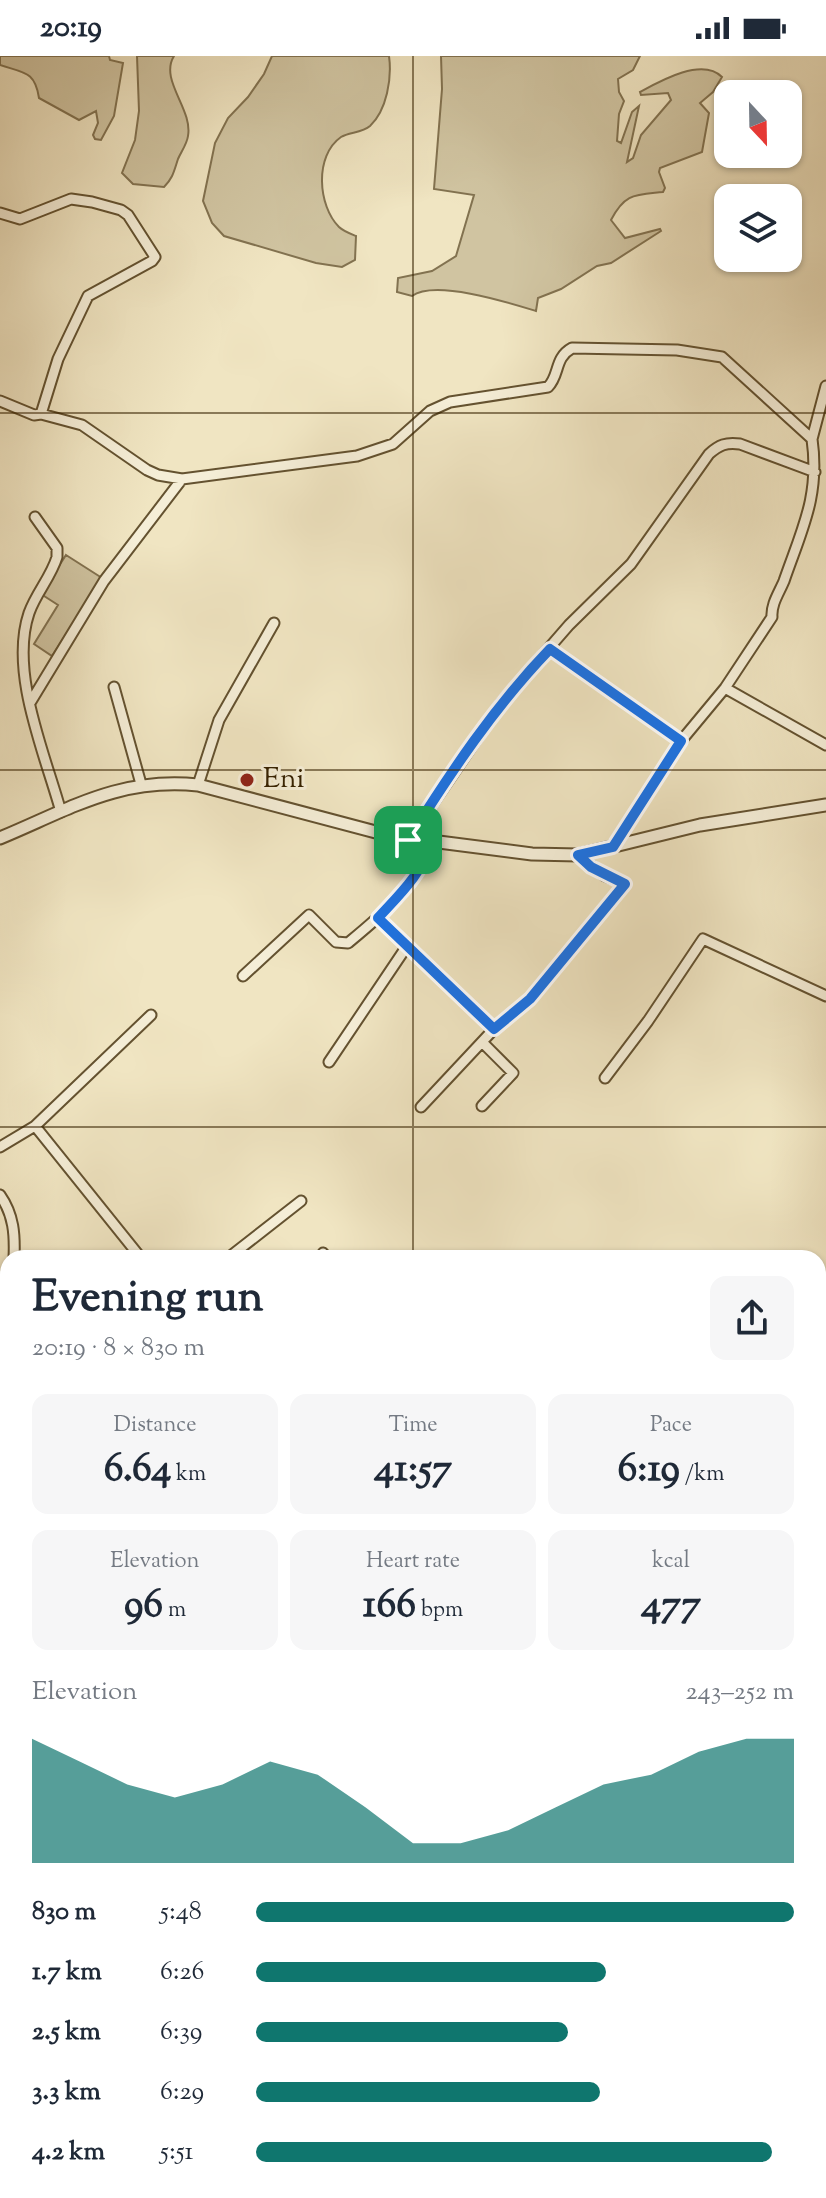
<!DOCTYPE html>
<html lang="en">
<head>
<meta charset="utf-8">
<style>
	body { margin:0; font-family:"Sorts Mill Goudy",serif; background:#f6f6f7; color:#1f2937; height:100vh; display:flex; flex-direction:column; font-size:30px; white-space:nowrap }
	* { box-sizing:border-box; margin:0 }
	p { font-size:26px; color:#747a83 }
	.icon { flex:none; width:44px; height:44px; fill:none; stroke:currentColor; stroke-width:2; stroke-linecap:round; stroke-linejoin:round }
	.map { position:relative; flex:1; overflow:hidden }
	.panel { position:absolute; left:0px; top:1194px; width:826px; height:948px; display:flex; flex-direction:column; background:#fff; border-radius:24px 24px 0 0; box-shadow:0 2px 6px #0004 }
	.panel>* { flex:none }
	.needle { width:52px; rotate:158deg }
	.controls { position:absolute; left:714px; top:24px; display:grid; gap:16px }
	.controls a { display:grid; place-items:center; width:88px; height:88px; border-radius:16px; background:#fff; box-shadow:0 2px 6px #0004; font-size:40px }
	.pin { position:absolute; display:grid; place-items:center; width:68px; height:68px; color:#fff; margin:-34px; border-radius:16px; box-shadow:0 4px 12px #0006 }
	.round { display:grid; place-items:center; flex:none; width:84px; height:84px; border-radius:16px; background:#f6f6f7 }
	.headline { display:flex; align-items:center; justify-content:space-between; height:136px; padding:0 32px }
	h1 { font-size:44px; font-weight:800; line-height:60px }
	.stats { display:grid; grid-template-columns:repeat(3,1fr); gap:12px; height:136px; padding:8px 32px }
	.stats div { display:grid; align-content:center; border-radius:16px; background:#f6f6f7; text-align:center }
	.stats b { font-size:40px; font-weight:800 }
	.stats small { font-size:22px; font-weight:400 }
	.stats p { font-size:22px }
	.chart { height:224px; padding:16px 32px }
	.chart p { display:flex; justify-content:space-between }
	.chart svg { width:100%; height:144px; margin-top:8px; fill:#0f766e; opacity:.7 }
	ul { padding:0 32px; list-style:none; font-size:26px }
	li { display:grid; grid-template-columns:128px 96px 1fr; align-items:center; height:60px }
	li i { height:20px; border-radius:10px; background:#0f766e }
	.status { display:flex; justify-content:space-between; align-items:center; height:56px; padding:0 40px; background:#fff; direction:ltr }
	.status svg { height:22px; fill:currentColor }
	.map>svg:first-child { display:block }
	.green { fill:#d0c4a1; stroke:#827250; stroke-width:2 }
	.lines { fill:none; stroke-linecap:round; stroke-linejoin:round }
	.stream { stroke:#7f6e4d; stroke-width:3 }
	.minor-casing { stroke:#645230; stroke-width:13 }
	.tertiary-casing { stroke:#645230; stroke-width:15 }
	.minor { stroke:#f5eed7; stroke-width:9 }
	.tertiary { stroke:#f5eed7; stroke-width:11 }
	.route-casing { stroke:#fff; stroke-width:16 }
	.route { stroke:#1a73e8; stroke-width:10 }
	.grid { fill:none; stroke:#352100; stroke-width:2; stroke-opacity:0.55 }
	.poi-dot { fill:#8f2418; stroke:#f5eed7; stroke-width:3 }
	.labels { text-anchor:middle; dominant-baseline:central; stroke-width:6; stroke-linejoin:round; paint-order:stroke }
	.poi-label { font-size:28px; fill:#352100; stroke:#f5eed7; text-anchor:start }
</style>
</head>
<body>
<div class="status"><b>20:19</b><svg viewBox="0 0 49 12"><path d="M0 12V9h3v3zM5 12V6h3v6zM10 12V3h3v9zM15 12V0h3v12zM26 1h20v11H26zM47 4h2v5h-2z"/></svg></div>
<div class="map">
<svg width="826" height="2142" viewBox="0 0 826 2142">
	<rect width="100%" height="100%" fill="#f0e5c2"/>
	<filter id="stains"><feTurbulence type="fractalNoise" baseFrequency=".0025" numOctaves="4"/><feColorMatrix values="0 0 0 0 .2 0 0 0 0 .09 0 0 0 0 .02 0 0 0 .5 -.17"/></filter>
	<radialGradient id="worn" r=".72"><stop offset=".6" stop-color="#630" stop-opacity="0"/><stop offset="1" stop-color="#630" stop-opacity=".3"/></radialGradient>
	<path class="green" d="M0 0H109L110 4 123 7 114 60 101 84 95 83 93 79 98 67 96 55 79 64 39 42C35 15 24 17 0 9Z
		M137 0H174C159 24 193 53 188 80 187 88 181 96 178 103 174 115 173 122 164 131L133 128 122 117 135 84 139 55Z
		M272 0H389C392 22 387 54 370 70 362 77 349 76 341 81 314 100 318 150 339 171 343 175 351 178 356 180L355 204 342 211 316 207 224 180 212 167 203 145 215 87 228 62 248 41 264 18Z
		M441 0H640L633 14 618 23 619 36 624 45 619 58 617 85 621 87 632 56 639 50 627 106 633 102 641 79 671 44 668 37 641 39 640 36C660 25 702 1 722 21L713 36 700 47 709 57 702 96 660 112 659 116 665 132 663 136C635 139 625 137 611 164L625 182 660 173 661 175 611 207 597 210 561 233 538 242 536 255C510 247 435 223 412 240L397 236 398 222 432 215 456 200 474 139 434 133 442 33Z
		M66 499 102 522 52 600 34 588 58 549 41 538Z
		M8 1712V1813L0 1811V1714Z
		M826 1772V1888L818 1894V1800Z"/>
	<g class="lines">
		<path class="stream" d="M0 1794 8 1798
			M818 1877 826 1872
			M38 2142 53 2134"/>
		<defs>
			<path id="minor" d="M0 157 20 163 71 143 92 146 121 154 128 159 155 201 152 205 88 240 58 303 41 358
				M0 345 34 359 41 358 82 369 147 414 158 419 182 423 357 400 393 388 430 355 450 346 548 331C560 319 554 302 572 292L677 294 722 301 812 383C820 440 802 473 784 525 779 537 771 548 772 561L725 632 681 685 613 791
				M812 383 826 330
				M35 461 57 492V501C51 521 36 537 29 557 9 616 45 698 61 756
				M550 593 681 685
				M114 631 141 728
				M725 632 826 689
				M30 647 104 525 182 423
				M198 729 219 664 274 567
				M408 784 502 646 569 569 631 508 709 398C719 389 726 386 740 388L815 416
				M378 862 494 973
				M243 920 309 859 336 886 348 887C382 859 419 829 431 785
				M329 1006 407 890
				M605 1022 648 965 703 883 826 940
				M482 1050 513 1017 483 987
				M421 1051 494 973 530 943 625 828 605 820 578 799
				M35 1070 141 1202
				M0 1091 35 1070 151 959
				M0 1139C14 1159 15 1179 14 1202
				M323 1197 327 1202
				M228 1202 301 1145
				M0 1341 8 1337
				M818 1555 826 1549
				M0 1655 8 1654
				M818 1724 826 1722
				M818 2100 826 2093
				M654 2134 661 2142
				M568 2142 576 2134
				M666 2142 675 2134
				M766 2142 776 2134"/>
			<path id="tertiary" d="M0 782C70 753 119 721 198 729L421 788 431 785 532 798 578 799 700 769 826 749"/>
		</defs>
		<use href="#minor" class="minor-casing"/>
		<use href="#tertiary" class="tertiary-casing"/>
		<use href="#minor" class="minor"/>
		<use href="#tertiary" class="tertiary"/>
	</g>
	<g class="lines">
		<defs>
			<path id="route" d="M550 593 681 685 613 791 578 799 591 811 625 828 530 943 494 973 378 862C400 838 423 817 431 785L421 788 408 784C451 716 494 651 550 593Z"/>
		</defs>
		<use href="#route" class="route-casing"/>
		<use href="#route" class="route"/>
	</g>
	<path class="grid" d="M413 0V1202M0 357H826M0 714H826M0 1071H826M0 1428H8M818 1428H826M0 1785H8M818 1785H826M413 2134V2142"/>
	<circle class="poi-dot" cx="247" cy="724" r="8"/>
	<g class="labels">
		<g class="poi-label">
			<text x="263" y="724">Eni</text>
		</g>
	</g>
	<rect width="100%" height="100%" filter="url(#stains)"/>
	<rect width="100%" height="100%" fill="url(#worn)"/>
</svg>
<div class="controls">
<a><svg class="needle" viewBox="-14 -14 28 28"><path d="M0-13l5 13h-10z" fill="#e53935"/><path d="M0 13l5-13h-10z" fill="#747a83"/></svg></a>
<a><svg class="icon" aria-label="layers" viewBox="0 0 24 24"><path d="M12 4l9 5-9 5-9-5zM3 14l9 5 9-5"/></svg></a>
</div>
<div class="pin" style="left:408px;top:784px;background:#1e9e55"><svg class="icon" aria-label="arrive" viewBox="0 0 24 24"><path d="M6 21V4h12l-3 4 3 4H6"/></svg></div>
<section class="panel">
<div class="headline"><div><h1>Evening run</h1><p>20:19 · 8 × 830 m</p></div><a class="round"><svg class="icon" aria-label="share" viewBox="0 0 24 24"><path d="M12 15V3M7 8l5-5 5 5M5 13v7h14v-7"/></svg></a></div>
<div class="stats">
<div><p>Distance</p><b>6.64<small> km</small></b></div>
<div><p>Time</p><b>41:57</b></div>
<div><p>Pace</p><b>6:19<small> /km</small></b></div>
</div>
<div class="stats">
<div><p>Elevation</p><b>96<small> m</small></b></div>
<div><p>Heart rate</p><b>166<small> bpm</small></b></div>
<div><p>kcal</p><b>477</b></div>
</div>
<div class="chart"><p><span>Elevation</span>243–252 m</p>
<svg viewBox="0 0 160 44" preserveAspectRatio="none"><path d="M0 44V6L10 13L20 20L30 24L40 20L50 13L60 17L70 27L80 38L90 38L100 34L110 27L120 20L130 17L140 10L150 6L160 6V44z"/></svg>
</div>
<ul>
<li><b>830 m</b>5:48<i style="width:100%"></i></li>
<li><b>1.7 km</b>6:26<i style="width:65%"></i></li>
<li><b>2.5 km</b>6:39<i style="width:58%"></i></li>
<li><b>3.3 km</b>6:29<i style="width:64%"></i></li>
<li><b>4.2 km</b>5:51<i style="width:96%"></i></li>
</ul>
</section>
</div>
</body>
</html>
